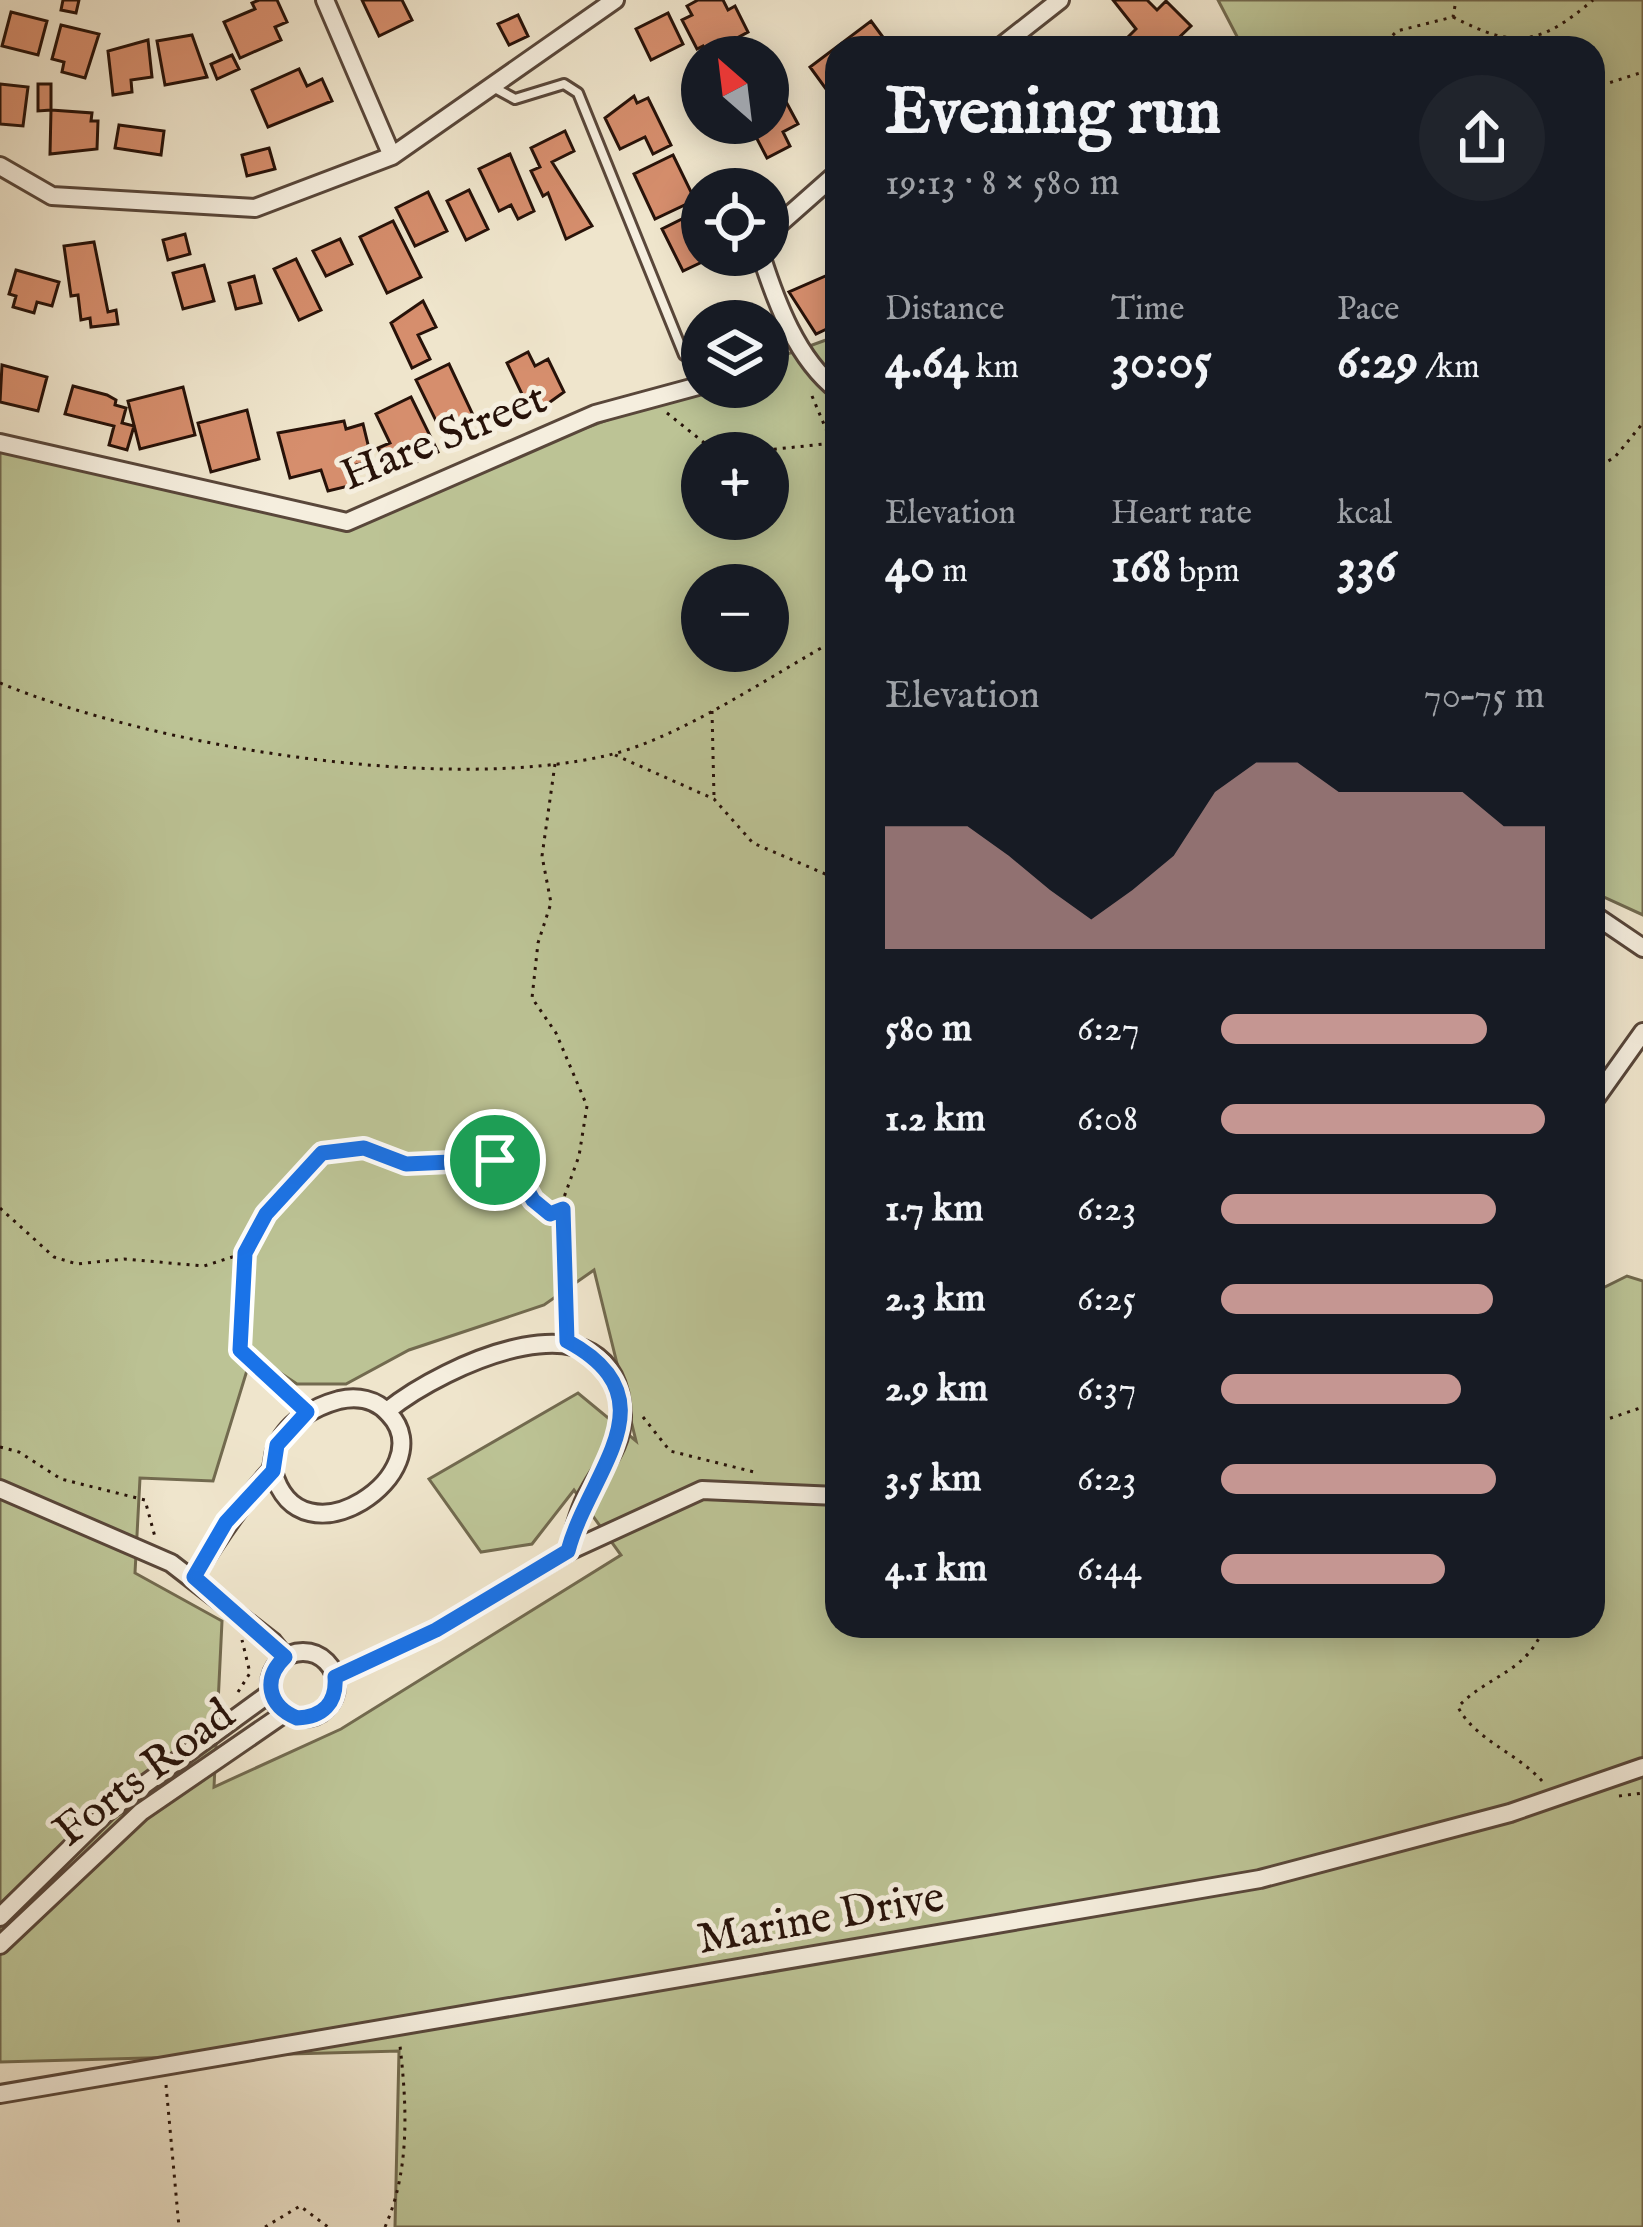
<!DOCTYPE html>
<html lang="en">
<head>
<meta charset="utf-8">
<style>
	body { margin:0; font-family:"IM FELL English",serif; background:#20242c; color:#f1f3f6; height:100vh; display:flex; flex-direction:column; font-size:45px; white-space:nowrap }
	* { box-sizing:border-box; margin:0 }
	p { font-size:39px; color:#9ea1a6 }
	.icon { flex:none; width:66px; height:66px; fill:none; stroke:currentColor; stroke-width:2; stroke-linecap:round; stroke-linejoin:round }
	.map { position:relative; flex:1; overflow:hidden }
	.sheet { position:absolute; left:825px; top:36px; width:780px; height:1602px; display:flex; flex-direction:column; background:#171b24; border-radius:36px; box-shadow:0 6px 30px #0003 }
	.sheet>* { flex:none }
	.needle { width:78px; rotate:332deg }
	.tools { position:absolute; left:681px; top:36px; display:grid; gap:24px }
	.tools a { display:grid; place-items:center; width:108px; height:108px; border-radius:50%; background:#171b24; box-shadow:0 6px 30px #0003; font-size:60px }
	.pin { position:absolute; display:grid; place-items:center; width:102px; height:102px; color:#fff; margin:-51px; border:6px solid #fff; border-radius:50%; box-shadow:0 3px 12px #0007 }
	.round { display:grid; place-items:center; flex:none; width:126px; height:126px; border-radius:63px; background:#20242c }
	.overview { display:flex; align-items:center; justify-content:space-between; height:204px; padding:0 60px }
	h1 { font-size:66px; font-weight:700; line-height:90px }
	.stats { display:grid; grid-template-columns:repeat(3,1fr); gap:18px; height:204px; padding:12px 60px }
	.stats div { display:grid; align-content:center }
	.stats b { font-size:51px; font-weight:700 }
	.stats small { font-size:33px; font-weight:400 }
	.stats p { font-size:33px }
	.chart { height:336px; padding:24px 60px }
	.chart p { display:flex; justify-content:space-between }
	.chart svg { width:100%; height:216px; margin-top:12px; fill:#c59692; opacity:.7 }
	ul { padding:0 60px; list-style:none; font-size:39px }
	li { display:grid; grid-template-columns:192px 144px 1fr; align-items:center; height:90px }
	li i { height:30px; border-radius:15px; background:#c59692 }
	.map>svg:first-child { display:block }
	.green { fill:#bcc395; stroke:#726a4f; stroke-width:3; fill-rule:evenodd }
	.building { fill:#d68e6d; stroke:#271209; stroke-width:3 }
	.lines { fill:none; stroke-linecap:round; stroke-linejoin:round }
	.service-casing { stroke:#59473a; stroke-width:14 }
	.minor-casing { stroke:#59473a; stroke-width:22 }
	.path { stroke:#271209; stroke-width:3; stroke-dasharray:3 6; stroke-linecap:butt }
	.service { stroke:#f5eede; stroke-width:8 }
	.minor { stroke:#f5eede; stroke-width:16 }
	.route-casing { stroke:#fff; stroke-width:24 }
	.route { stroke:#1a73e8; stroke-width:15 }
	.labels { text-anchor:middle; dominant-baseline:central; stroke-width:10; stroke-linejoin:round; paint-order:stroke }
	.street-label { font-size:45px; fill:#271209; stroke:#f5eede }
</style>
</head>
<body>
<div class="map">
<svg width="1643" height="2227" viewBox="0 0 1643 2227">
	<rect width="100%" height="100%" fill="#efe5cc"/>
	<filter id="stains"><feTurbulence type="fractalNoise" baseFrequency=".00167" numOctaves="4"/><feColorMatrix values="0 0 0 0 .2 0 0 0 0 .09 0 0 0 0 .02 0 0 0 .5 -.17"/></filter>
	<radialGradient id="worn" r=".72"><stop offset=".6" stop-color="#630" stop-opacity="0"/><stop offset="1" stop-color="#630" stop-opacity=".3"/></radialGradient>
	<path class="green" d="M1218 0H1643V915L1593 892V48H1243Z
		M837 336V1626H1593V1293L1627 1276 1643 1281V2227H395L399 2051 0 2062V443L336 520 702 385 768 387V361ZM702 453H768V519H702ZM702 585H768V651H702ZM594 1270 636 1441 578 1393 429 1479 481 1552 532 1544 574 1490 621 1555 341 1729 214 1787 222 1621 135 1573 140 1478 213 1481 252 1354 297 1384H346L409 1350 544 1305Z"/>
	<path class="building" d="M63 0H79L76 13 61 10Z
		M259 0H277L287 22 275 27 281 40 240 58 224 22 255 9 252 3Z
		M362 0H402L412 20 379 36Z
		M698 0H723L728 10 735 6 748 32 707 54 703 46 697 49 682 20 692 15 687 6Z
		M1113 0H1147L1157 10 1166 1 1191 26 1168 48H1131L1124 41 1136 29Z
		M11 12 47 21 38 55 2 46Z
		M668 13 683 44 651 60 636 29Z
		M518 15 528 36 509 45 498 24Z
		M871 21 891 48H837L834 100 810 67Z
		M61 25 99 34 85 78 62 72 64 62 52 59Z
		M192 35 207 77 165 85 157 41Z
		M148 40 152 77 131 80 132 92 113 95 108 51Z
		M232 55 239 69 217 79 211 64Z
		M299 69 307 86 322 79 332 101 268 127 252 90Z
		M0 84 28 87 23 126 0 124Z
		M38 84H51V110L38 111Z
		M634 96 637 103 648 98 671 145 653 154 645 137 620 149 605 118Z
		M784 98 798 124 783 132 790 146 767 158 754 133 748 136 741 123H768V106Z
		M51 110 92 113 91 121H98L97 149 50 154Z
		M119 125 164 131 161 155 115 148Z
		M565 131 574 151 552 162 592 226 566 239 548 193 543 196 531 171 540 167 531 148Z
		M269 148 275 169 247 176 242 155Z
		M510 154 534 211 518 219 511 205 499 211 479 169Z
		M673 155 695 200 655 219 634 174Z
		M469 190 488 229 466 240 447 201Z
		M428 192 447 231 415 246 396 208Z
		M692 214 702 235V255H717L683 271 662 229Z
		M393 221 421 277 387 293 360 237Z
		M185 234 190 254 168 260 163 240Z
		M340 239 352 264 326 276 313 251Z
		M94 242 108 312 116 310 118 324 91 327 90 318 81 320 78 295 71 296 64 246Z
		M296 259 321 310 299 320 274 269Z
		M204 265 214 301 183 309 173 273Z
		M16 270 59 282 52 306 37 302 34 313 13 307 16 296 9 294Z
		M837 271V298L832 301 837 324 816 334 789 292Z
		M254 276 261 303 236 309 229 283Z
		M423 301 436 327 418 335 430 359 412 368 391 323Z
		M528 352 535 366 548 359 564 392 532 415 507 363Z
		M449 364 473 415 441 431 416 380Z
		M2 365 47 377 38 411 0 402Z
		M73 386 107 395 116 400 115 405 126 408 122 423 134 426 127 450 109 445 114 426 65 414Z
		M183 387 195 435 140 449 128 401Z
		M411 397 438 452 417 462 412 450 387 465 378 448 390 443 376 414Z
		M247 410 259 459 211 472 198 423Z
		M344 421 346 429 363 424 372 461 348 467 353 485 328 491 321 470 290 478 278 433Z"/>
	<g class="lines">
		<defs>
			<path id="service" d="M493 87 515 99 564 84 578 93 684 355"/>
			<path id="minor" d="M325 0 392 156
				M999 48 1060 0
				M0 166 52 196 255 208 392 156 615 0
				M768 234 837 173
				M761 255C776 302 797 359 837 390
				M0 443 347 522 595 414 702 385
				M1593 914 1643 948
				M1593 1102 1643 1032
				M387 1411C443 1365 617 1284 622 1415 623 1445 603 1466 590 1490 579 1508 574 1531 569 1551
				M0 1489 171 1563 273 1642 285 1657
				M194 1577C217 1539 239 1506 268 1474 275 1467 272 1458 276 1449 286 1423 313 1407 339 1400 357 1396 376 1399 389 1414 444 1471 300 1571 273 1471
				M270 1685a33 33 0 1 1 66 0a33 33 0 1 1-66 0Z
				M335 1677 436 1630 569 1551 702 1490 837 1496
				M0 1917 108 1811 270 1693
				M0 1945 141 1812 285 1713
				M0 2094 1260 1879 1510 1813 1643 1767"/>
		</defs>
		<use href="#service" class="service-casing"/>
		<use href="#minor" class="minor-casing"/>
		<path class="path" d="M1453 17C1515 49 1539 46 1593 0
			M1380 48 1397 31 1453 17 1456 0
			M1593 88 1643 72
			M768 362 777 350
			M812 396 837 455
			M667 413 717 453
			M738 453 834 443
			M1593 470 1615 457 1643 423
			M0 683C155 747 445 794 609 755 680 738 772 675 837 639
			M712 711 714 797
			M615 755 714 799 753 843 837 879
			M555 764 542 856 551 903 538 943 532 998 556 1033 587 1106 579 1156 563 1200 568 1327
			M0 1208 54 1257 77 1264 124 1259 204 1266 245 1253 266 1214 322 1153 364 1148 406 1164 495 1160 518 1173 533 1200 550 1214 563 1209
			M245 1253 240 1350 293 1399
			M643 1417 670 1451 758 1473
			M1593 1424 1643 1407
			M0 1447 19 1452 61 1479 145 1500 155 1537
			M238 1692 250 1673 242 1640
			M1542 1781C1517 1753 1474 1739 1458 1707 1486 1676 1529 1672 1544 1626
			M1619 1796 1643 1793
			M166 2085 179 2227
			M265 2227 300 2206 328 2227
			M385 2227C410 2170 407 2107 400 2046"/>
		<use href="#service" class="service"/>
		<use href="#minor" class="minor"/>
	</g>
	<g class="lines">
		<defs>
			<path id="route" d="M364 1148 406 1164 495 1160 518 1173 533 1200 550 1214 563 1209 567 1341C675 1399 589 1471 568 1551L436 1630 335 1677C337 1703 323 1717 297 1718 268 1706 262 1679 285 1657L194 1577 226 1522 273 1471 277 1445 307 1412 240 1350 245 1253 266 1214 322 1153Z"/>
		</defs>
		<use href="#route" class="route-casing"/>
		<use href="#route" class="route"/>
	</g>
	<g class="labels">
		<g class="street-label">
			<text transform="translate(444 438) rotate(-22)">Hare Street</text>
			<text transform="translate(145 1774) rotate(-37)">Forts Road</text>
			<text transform="translate(821 1919) rotate(-10)">Marine Drive</text>
		</g>
	</g>
	<rect width="100%" height="100%" filter="url(#stains)"/>
	<rect width="100%" height="100%" fill="url(#worn)"/>
</svg>
<div class="tools">
<a><svg class="needle" viewBox="-14 -14 28 28"><path d="M0-13l5 13h-10z" fill="#e53935"/><path d="M0 13l5-13h-10z" fill="#9ea1a6"/></svg></a>
<a><svg class="icon" aria-label="locate" viewBox="0 0 24 24"><circle cx="12" cy="12" r="6"/><path d="M12 2v4M12 18v4M2 12h4M18 12h4"/></svg></a>
<a><svg class="icon" aria-label="layers" viewBox="0 0 24 24"><path d="M12 4l9 5-9 5-9-5zM3 14l9 5 9-5"/></svg></a>
<a>+</a>
<a>−</a>
</div>
<div class="pin" style="left:495px;top:1160px;background:#1e9e55"><svg class="icon" aria-label="arrive" viewBox="0 0 24 24"><path d="M6 21V4h12l-3 4 3 4H6"/></svg></div>
<section class="sheet">
<div class="overview"><div><h1>Evening run</h1><p>19:13 · 8 × 580 m</p></div><a class="round"><svg class="icon" aria-label="share" viewBox="0 0 24 24"><path d="M12 15V3M7 8l5-5 5 5M5 13v7h14v-7"/></svg></a></div>
<div class="stats">
<div><p>Distance</p><b>4.64<small> km</small></b></div>
<div><p>Time</p><b>30:05</b></div>
<div><p>Pace</p><b>6:29<small> /km</small></b></div>
</div>
<div class="stats">
<div><p>Elevation</p><b>40<small> m</small></b></div>
<div><p>Heart rate</p><b>168<small> bpm</small></b></div>
<div><p>kcal</p><b>336</b></div>
</div>
<div class="chart"><p><span>Elevation</span>70–75 m</p>
<svg viewBox="0 0 160 44" preserveAspectRatio="none"><path d="M0 44V19L10 19L20 19L30 25L40 32L50 38L60 32L70 25L80 12L90 6L100 6L110 12L120 12L130 12L140 12L150 19L160 19V44z"/></svg>
</div>
<ul>
<li><b>580 m</b>6:27<i style="width:82%"></i></li>
<li><b>1.2 km</b>6:08<i style="width:100%"></i></li>
<li><b>1.7 km</b>6:23<i style="width:85%"></i></li>
<li><b>2.3 km</b>6:25<i style="width:84%"></i></li>
<li><b>2.9 km</b>6:37<i style="width:74%"></i></li>
<li><b>3.5 km</b>6:23<i style="width:85%"></i></li>
<li><b>4.1 km</b>6:44<i style="width:69%"></i></li>
</ul>
</section>
</div>
</body>
</html>
